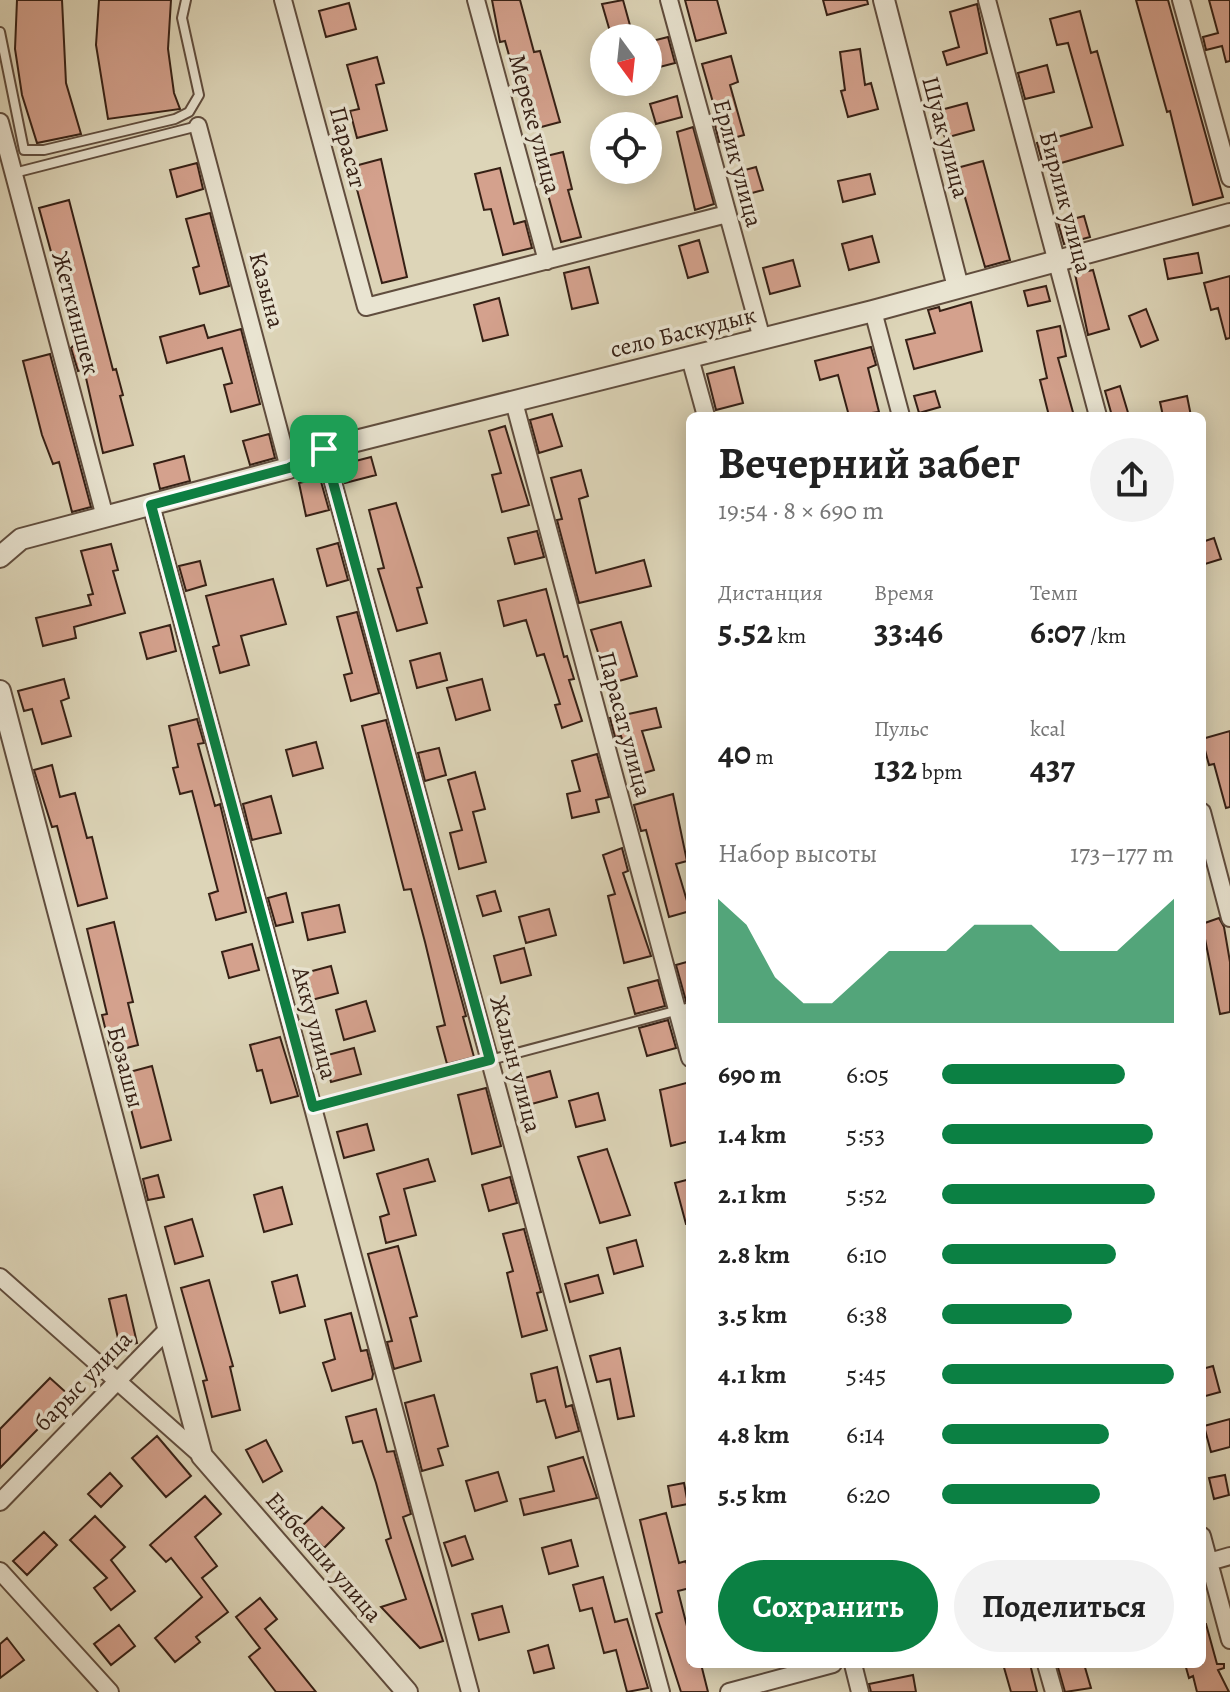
<!DOCTYPE html>
<html lang="ru">
<head>
<meta charset="utf-8">
<style>
	body { margin:0; font-family:Alegreya,serif; background:#f2f2f2; color:#222; height:100vh; display:flex; flex-direction:column; font-size:30px; white-space:nowrap }
	* { box-sizing:border-box; margin:0 }
	p { font-size:26px; color:#767676 }
	.icon { flex:none; width:44px; height:44px; fill:none; stroke:currentColor; stroke-width:2; stroke-linecap:round; stroke-linejoin:round }
	.map { position:relative; flex:1; overflow:hidden }
	.drawer { position:absolute; left:686px; top:412px; width:520px; height:1256px; display:flex; flex-direction:column; background:#fff; border-radius:12px; box-shadow:0 4px 20px #0003 }
	.drawer>* { flex:none }
	.needle { width:52px; rotate:165deg }
	.buttons { position:absolute; left:590px; top:24px; display:grid; gap:16px }
	.buttons a { display:grid; place-items:center; width:72px; height:72px; border-radius:50%; background:#fff; box-shadow:0 4px 20px #0003; font-size:40px }
	.pin { position:absolute; display:grid; place-items:center; width:68px; height:68px; color:#fff; margin:-34px; border-radius:16px; box-shadow:0 4px 12px #0006 }
	.round { display:grid; place-items:center; flex:none; width:84px; height:84px; border-radius:42px; background:#f2f2f2 }
	.overview { display:flex; align-items:center; justify-content:space-between; height:136px; padding:0 32px }
	h1 { font-size:44px; font-weight:600; line-height:60px }
	.stats { display:grid; grid-template-columns:repeat(3,1fr); gap:12px; height:136px; padding:8px 32px }
	.stats div { display:grid; align-content:center }
	.stats b { font-size:34px; font-weight:600 }
	.stats small { font-size:22px; font-weight:400 }
	.stats p { font-size:22px }
	.chart { height:224px; padding:16px 32px }
	.chart p { display:flex; justify-content:space-between }
	.chart svg { width:100%; height:144px; margin-top:8px; fill:#0b8043; opacity:.7 }
	.primary-button { display:flex; gap:16px; margin-top:auto; padding:16px 32px }
	.primary-button a { flex:1; height:92px; border-radius:48px; background:#0b8043; color:#fff; font-size:32px; font-weight:600; line-height:92px; text-align:center }
	.primary-button a+a { background:#f2f2f2; color:#222 }
	ul { padding:0 32px; list-style:none; font-size:26px }
	li { display:grid; grid-template-columns:128px 96px 1fr; align-items:center; height:60px }
	li i { height:20px; border-radius:10px; background:#0b8043 }
	.map>svg:first-child { display:block }
	.building { fill:#d4a18d; stroke:#362015; stroke-width:2 }
	.lines { fill:none; stroke-linecap:round; stroke-linejoin:round }
	.service-casing { stroke:#604d3e; stroke-width:12 }
	.minor-casing { stroke:#604d3e; stroke-width:20 }
	.tertiary-casing { stroke:#604d3e; stroke-width:24 }
	.service { stroke:#e9e4d1; stroke-width:8 }
	.minor { stroke:#e9e4d1; stroke-width:16 }
	.tertiary { stroke:#e9e4d1; stroke-width:20 }
	.route-casing { stroke:#fff; stroke-width:16 }
	.route { stroke:#0b8043; stroke-width:10 }
	.labels { text-anchor:middle; dominant-baseline:central; stroke-width:7; stroke-linejoin:round; paint-order:stroke }
	.street-label { font-size:24px; fill:#362015; stroke:#e9e4d1 }
</style>
</head>
<body>
<div class="map">
<svg width="1230" height="1692" viewBox="0 0 1230 1692">
	<rect width="100%" height="100%" fill="#ddd5b8"/>
	<filter id="stains"><feTurbulence type="fractalNoise" baseFrequency=".0025" numOctaves="4"/><feColorMatrix values="0 0 0 0 .2 0 0 0 0 .09 0 0 0 0 .02 0 0 0 .5 -.17"/></filter>
	<radialGradient id="worn" r=".72"><stop offset=".6" stop-color="#630" stop-opacity="0"/><stop offset="1" stop-color="#630" stop-opacity=".3"/></radialGradient>
	<path class="building" d="M17 0H62L66 83 81 134 37 143 22 95 15 49Z
		M99 0H171L168 49 174 93 180 109 108 119 96 45Z
		M492 0H520L534 52 540 51 560 122 530 130 505 41 500 42Z
		M623 0 631 29 611 35 602 4Z
		M685 0H717L726 33 696 41Z
		M823 0H867L868 4 827 15Z
		M1136 0H1168L1223 197 1193 205 1170 111 1167 112Z
		M1209 0H1230V61L1226 62 1222 46 1206 50 1203 37 1218 33Z
		M349 3 356 29 326 37 319 11Z
		M977 4 987 53 947 65 943 52 959 47 950 12Z
		M1080 11 1091 53 1097 51 1123 145 1044 168 1037 143 1092 127 1068 43 1057 45 1050 19Z
		M668 37 675 63 648 70V42Z
		M860 49 865 85 871 83 878 109 848 117 841 91 845 90 840 52Z
		M731 56 738 82 730 85 744 135 719 142 714 121 718 120 702 64Z
		M377 57 384 83 376 85 387 130 357 138 350 111 359 109 347 65Z
		M1047 65 1054 92 1025 99 1018 73Z
		M677 96 682 117 656 124 650 104Z
		M967 103 974 130 945 138 937 111Z
		M693 127 714 204 695 210 677 132Z
		M563 152 572 189 568 190 581 237 561 242 538 158Z
		M381 159 407 277 382 283 351 167Z
		M983 161 1010 260 985 267 964 194 960 195 953 169Z
		M197 163 203 189 177 197 170 170Z
		M756 167 763 190 741 196 734 173Z
		M500 168 514 224 525 221 532 248 503 255 491 209 484 210 475 174Z
		M870 174 875 194 843 202 838 181Z
		M69 200 113 370 116 369 123 395 120 396 133 445 103 453 84 369 78 371 71 348 76 343 39 208Z
		M210 213 229 286 200 294 193 268 199 266 186 219Z
		M1084 216 1090 237 1064 244 1058 223Z
		M872 236 879 262 849 270 842 244Z
		M699 240 708 272 688 278 679 246Z
		M1198 253 1202 273 1168 279 1164 259Z
		M793 260 800 286 770 294 763 268Z
		M589 267 598 303 572 309 564 273Z
		M1093 270 1109 329 1088 335 1075 274Z
		M1230 276V338L1226 339 1218 308 1211 310 1204 283Z
		M1046 286 1050 301 1028 306 1024 291Z
		M499 298 508 335 483 341 474 305Z
		M971 302 982 351 914 369 906 340 935 333 928 310 939 307 940 311Z
		M1146 309 1158 340 1141 347 1129 316Z
		M204 325 208 338 241 329 260 404 231 412 224 385 232 383 222 348 167 363 160 337Z
		M1060 326 1066 356 1058 358 1074 416H1049L1040 380 1047 378 1037 331Z
		M871 347 876 365 868 368 879 412 849 416 838 375 820 380 815 361Z
		M50 354 91 507 72 512 59 462 53 464 42 435 23 361Z
		M734 367 743 403 716 410 707 374Z
		M1120 386 1129 416H1112L1105 391Z
		M935 391 940 407 919 413 914 396Z
		M1187 396 1191 416H1163L1160 402Z
		M552 414 562 446 539 453 530 420Z
		M505 426 529 505 502 512 492 475 501 473 489 431Z
		M269 434 275 458 250 465 243 441Z
		M184 456 190 481 160 489 154 464Z
		M371 457 376 475 345 483 340 465Z
		M581 470 588 496 579 499 596 573 644 560 651 586 579 603 557 520 562 519 551 478Z
		M320 478 329 510 306 516 299 483Z
		M396 503 422 587 417 588 427 623 397 631 378 569 384 568 369 510Z
		M537 531 544 557 515 564 508 538Z
		M1214 538 1221 559 1202 565V542Z
		M338 543 348 580 327 586 317 549Z
		M111 544 118 570 113 571 125 613 74 627 76 638 43 646 36 618 91 605 88 595 93 594 81 551Z
		M200 561 206 585 186 591 179 566Z
		M273 579 286 624 241 636 249 665 220 673 213 647 219 645 206 596Z
		M546 589 564 657 567 656 574 679 569 680 582 721 562 728 555 705 560 704 544 654 537 656 526 620 504 626 498 601Z
		M357 612 379 693 351 701 344 675 352 673 337 617Z
		M621 622 637 676 608 684 591 630Z
		M170 625 176 651 147 659 140 633Z
		M440 653 447 680 417 688 410 661Z
		M64 679 69 698 61 701 71 736 42 744 32 709 24 711 18 691Z
		M482 679 490 710 456 720 447 688Z
		M656 708 661 727 642 731 654 770 634 776 621 736 615 737 610 718Z
		M197 719 204 743 198 744 215 806 220 804 246 912 216 920 209 894 218 891 192 791 180 794 173 768 178 767 169 726Z
		M386 720 466 1016 463 1017 474 1057 447 1064 437 1027 445 1025 425 942 411 889 404 890 362 726Z
		M1230 731V807L1226 808 1214 764 1209 765 1202 739Z
		M316 742 323 768 293 776 286 750Z
		M439 748 446 775 425 781 418 753Z
		M597 754 609 797 596 800 599 812 572 818 567 794 580 791 572 761Z
		M52 765 60 797 75 793 87 838 92 837 107 898 78 906 57 826 52 827 34 770Z
		M475 772 485 809 473 812 486 862 459 869 450 833 462 830 448 780Z
		M673 794 687 861 676 864 690 911 669 917 646 830 641 831 634 805Z
		M271 796 281 833 252 840 243 804Z
		M622 848 628 871 623 873 651 956 624 963 608 896 615 894 603 855Z
		M495 891 501 911 483 916 477 896Z
		M286 893 293 922 276 926 268 898Z
		M339 905 345 932 308 940 302 913Z
		M549 909 556 935 526 943 519 917Z
		M1219 918 1224 927 1230 962V1012L1220 1014 1202 924Z
		M114 922 133 1002 128 1003 138 1045 111 1052 102 1015 107 1014 87 929Z
		M252 944 259 970 229 978 222 952Z
		M524 948 531 975 501 983 494 956Z
		M690 961V1000L686 1001 676 965Z
		M331 966 338 993 308 1001 301 974Z
		M658 980 665 1006 635 1014 628 988Z
		M366 1001 375 1031 344 1040 336 1010Z
		M668 1020 676 1048 647 1056 639 1028Z
		M280 1037 298 1096 271 1103 262 1070 257 1071 250 1045Z
		M354 1048 361 1074 331 1082 324 1056Z
		M152 1066 171 1140 141 1148 122 1074Z
		M550 1071 557 1097 528 1105 521 1079Z
		M690 1082V1141L671 1146 660 1090Z
		M486 1088 501 1146 472 1154 458 1095Z
		M598 1093 605 1120 576 1127 569 1101Z
		M367 1124 374 1150 344 1158 337 1132Z
		M607 1149 630 1215 600 1223 578 1157Z
		M428 1159 435 1181 404 1189 416 1235 386 1243 380 1217 389 1214 377 1174Z
		M158 1175 164 1197 148 1200 143 1179Z
		M510 1177 517 1203 489 1211 482 1185Z
		M690 1179V1224H686L675 1183Z
		M282 1187 292 1224 264 1232 254 1195Z
		M192 1219 203 1256 175 1264 165 1227Z
		M524 1229 541 1292 537 1293 547 1330 522 1337 507 1273 513 1271 503 1234Z
		M636 1240 643 1266 614 1274 607 1248Z
		M398 1246 417 1316 410 1318 421 1361 394 1369 387 1342 392 1341 368 1254Z
		M297 1275 305 1306 280 1313 272 1282Z
		M598 1275 603 1293 570 1302 565 1284Z
		M209 1280 233 1366 230 1367 240 1410 212 1417 203 1381 207 1380 181 1288Z
		M126 1295 137 1343 120 1347 109 1299Z
		M351 1313 361 1351 367 1350 373 1374 372 1379 332 1391 323 1363 335 1359 325 1320Z
		M620 1348 634 1416 618 1419 610 1379 597 1382 590 1356Z
		M1213 1366 1220 1392 1202 1397V1369Z
		M557 1367 566 1407 572 1405 579 1431 556 1438 545 1400 537 1402 531 1374Z
		M50 1378 70 1396 0 1468V1429Z
		M434 1395 448 1446 438 1449 443 1465 422 1471 405 1403Z
		M376 1409 387 1452 394 1451 411 1514 403 1517 443 1641 420 1648 381 1607 406 1599 386 1540 391 1538 376 1483 362 1441 353 1443 346 1417Z
		M1230 1419V1447L1211 1452 1204 1426Z
		M157 1436 191 1476 166 1497 132 1458Z
		M266 1440 282 1471 263 1482 246 1450Z
		M583 1457 597 1498 524 1515 520 1499 554 1491 548 1467Z
		M498 1472 507 1501 475 1511 466 1481Z
		M110 1473 122 1486 101 1507 88 1494Z
		M1225 1475 1229 1495 1214 1499 1209 1478Z
		M684 1483 688 1504 672 1507 668 1486Z
		M205 1496 221 1514 195 1537 217 1566 202 1578 228 1612 196 1637 200 1642 175 1662 155 1638 202 1597 171 1558 166 1562 150 1545Z
		M322 1507 344 1528 324 1548 302 1526Z
		M666 1513 679 1563 686 1561 690 1576V1588L678 1591 690 1638V1664H701L708 1692H681L656 1614 662 1612 640 1520Z
		M95 1516 125 1547 111 1560 135 1591 111 1610 94 1588 107 1578 70 1540Z
		M44 1532 57 1545 27 1575 13 1561Z
		M465 1536 473 1559 452 1566 444 1543Z
		M571 1540 578 1566 549 1574 542 1548Z
		M603 1577 615 1622 627 1619 648 1688 627 1692 616 1650 604 1653 592 1608 580 1611 573 1585Z
		M260 1598 277 1619 265 1629 316 1692H276L249 1657 260 1648 236 1617Z
		M502 1606 509 1632 479 1640 472 1614Z
		M1202 1624H1206L1217 1664H1224V1668L1218 1670 1229 1692H1197L1193 1676 1189 1678 1185 1664H1202Z
		M119 1625 135 1646 111 1665 94 1644Z
		M7 1638 24 1660 0 1678V1644Z
		M548 1645 554 1668 534 1673 528 1651Z
		M1003 1664H1030L1037 1692H1011Z
		M1057 1664H1084L1091 1688 1065 1692Z
		M913 1675 916 1692H871L869 1684Z"/>
	<g class="lines">
		<defs>
			<path id="service" d="M0 32 24 150H44L175 119 189 112 199 95 182 18 186 0
				M14 173 198 126
				M313 1107 690 1007"/>
			<path id="minor" d="M283 0 366 307 727 214
				M476 0 547 261
				M669 0 762 339
				M987 0 1098 416
				M1181 0 1230 178
				M0 122 105 517
				M198 126 289 468
				M873 311 901 416
				M690 358 706 416
				M514 402 690 1058
				M324 449 661 1692
				M151 505 470 1692
				M1202 812 1230 918
				M0 1277 202 1456
				M0 1502 168 1329
				M1202 1536 1230 1640
				M1202 1564 1230 1556
				M0 1571 110 1692
				M853 1664 860 1692
				M1046 1664 1054 1692
				M729 1692 833 1664"/>
			<path id="tertiary" d="M884 0 958 287
				M0 557 21 539 289 468 324 449 873 311 1230 214
				M0 691 202 1456 407 1692"/>
		</defs>
		<use href="#service" class="service-casing"/>
		<use href="#minor" class="minor-casing"/>
		<use href="#tertiary" class="tertiary-casing"/>
		<use href="#service" class="service"/>
		<use href="#minor" class="minor"/>
		<use href="#tertiary" class="tertiary"/>
	</g>
	<g class="lines">
		<defs>
			<path id="route" d="M324 449 490 1060 313 1107 151 505 289 468Z"/>
		</defs>
		<use href="#route" class="route-casing"/>
		<use href="#route" class="route"/>
	</g>
	<g class="labels">
		<g class="street-label">
			<text transform="translate(535 124) rotate(75)">Мереке улица</text>
			<text transform="translate(946 137) rotate(75)">Шуак улица</text>
			<text transform="translate(348 147) rotate(75)">Парасат</text>
			<text transform="translate(738 163) rotate(75)">Ерлик улица</text>
			<text transform="translate(1066 202) rotate(75)">Бирлик улица</text>
			<text transform="translate(267 290) rotate(75)">Казына</text>
			<text transform="translate(76 313) rotate(75)">Жеткиншек</text>
			<text transform="translate(683 332) rotate(-14)">село Баскудык</text>
			<text transform="translate(625 724) rotate(75)">Парасат улица</text>
			<text transform="translate(315 1023) rotate(75)">Акку улица</text>
			<text transform="translate(516 1064) rotate(75)">Жалын улица</text>
			<text transform="translate(126 1067) rotate(75)">Бозашы</text>
			<text transform="translate(83 1381) rotate(-46)">барыс улица</text>
			<text transform="translate(324 1557) rotate(49)">Енбекши улица</text>
		</g>
	</g>
	<rect width="100%" height="100%" filter="url(#stains)"/>
	<rect width="100%" height="100%" fill="url(#worn)"/>
</svg>
<div class="buttons">
<a><svg class="needle" viewBox="-14 -14 28 28"><path d="M0-13l5 13h-10z" fill="#e53935"/><path d="M0 13l5-13h-10z" fill="#767676"/></svg></a>
<a><svg class="icon" aria-label="locate" viewBox="0 0 24 24"><circle cx="12" cy="12" r="6"/><path d="M12 2v4M12 18v4M2 12h4M18 12h4"/></svg></a>
</div>
<div class="pin" style="left:324px;top:449px;background:#1e9e55"><svg class="icon" aria-label="arrive" viewBox="0 0 24 24"><path d="M6 21V4h12l-3 4 3 4H6"/></svg></div>
<section class="drawer">
<div class="overview"><div><h1>Вечерний забег</h1><p>19:54 · 8 × 690 m</p></div><a class="round"><svg class="icon" aria-label="share" viewBox="0 0 24 24"><path d="M12 15V3M7 8l5-5 5 5M5 13v7h14v-7"/></svg></a></div>
<div class="stats">
<div><p>Дистанция</p><b>5.52<small> km</small></b></div>
<div><p>Время</p><b>33:46</b></div>
<div><p>Темп</p><b>6:07<small> /km</small></b></div>
</div>
<div class="stats">
<div><b>40<small> m</small></b></div>
<div><p>Пульс</p><b>132<small> bpm</small></b></div>
<div><p>kcal</p><b>437</b></div>
</div>
<div class="chart"><p><span>Набор высоты</span>173–177 m</p>
<svg viewBox="0 0 160 44" preserveAspectRatio="none"><path d="M0 44V6L10 14L20 30L30 38L40 38L50 30L60 22L70 22L80 22L90 14L100 14L110 14L120 22L130 22L140 22L150 14L160 6V44z"/></svg>
</div>
<ul>
<li><b>690 m</b>6:05<i style="width:79%"></i></li>
<li><b>1.4 km</b>5:53<i style="width:91%"></i></li>
<li><b>2.1 km</b>5:52<i style="width:92%"></i></li>
<li><b>2.8 km</b>6:10<i style="width:75%"></i></li>
<li><b>3.5 km</b>6:38<i style="width:56%"></i></li>
<li><b>4.1 km</b>5:45<i style="width:100%"></i></li>
<li><b>4.8 km</b>6:14<i style="width:72%"></i></li>
<li><b>5.5 km</b>6:20<i style="width:68%"></i></li>
</ul>
<div class="primary-button"><a>Сохранить</a><a>Поделиться</a></div>
</section>
</div>
</body>
</html>
